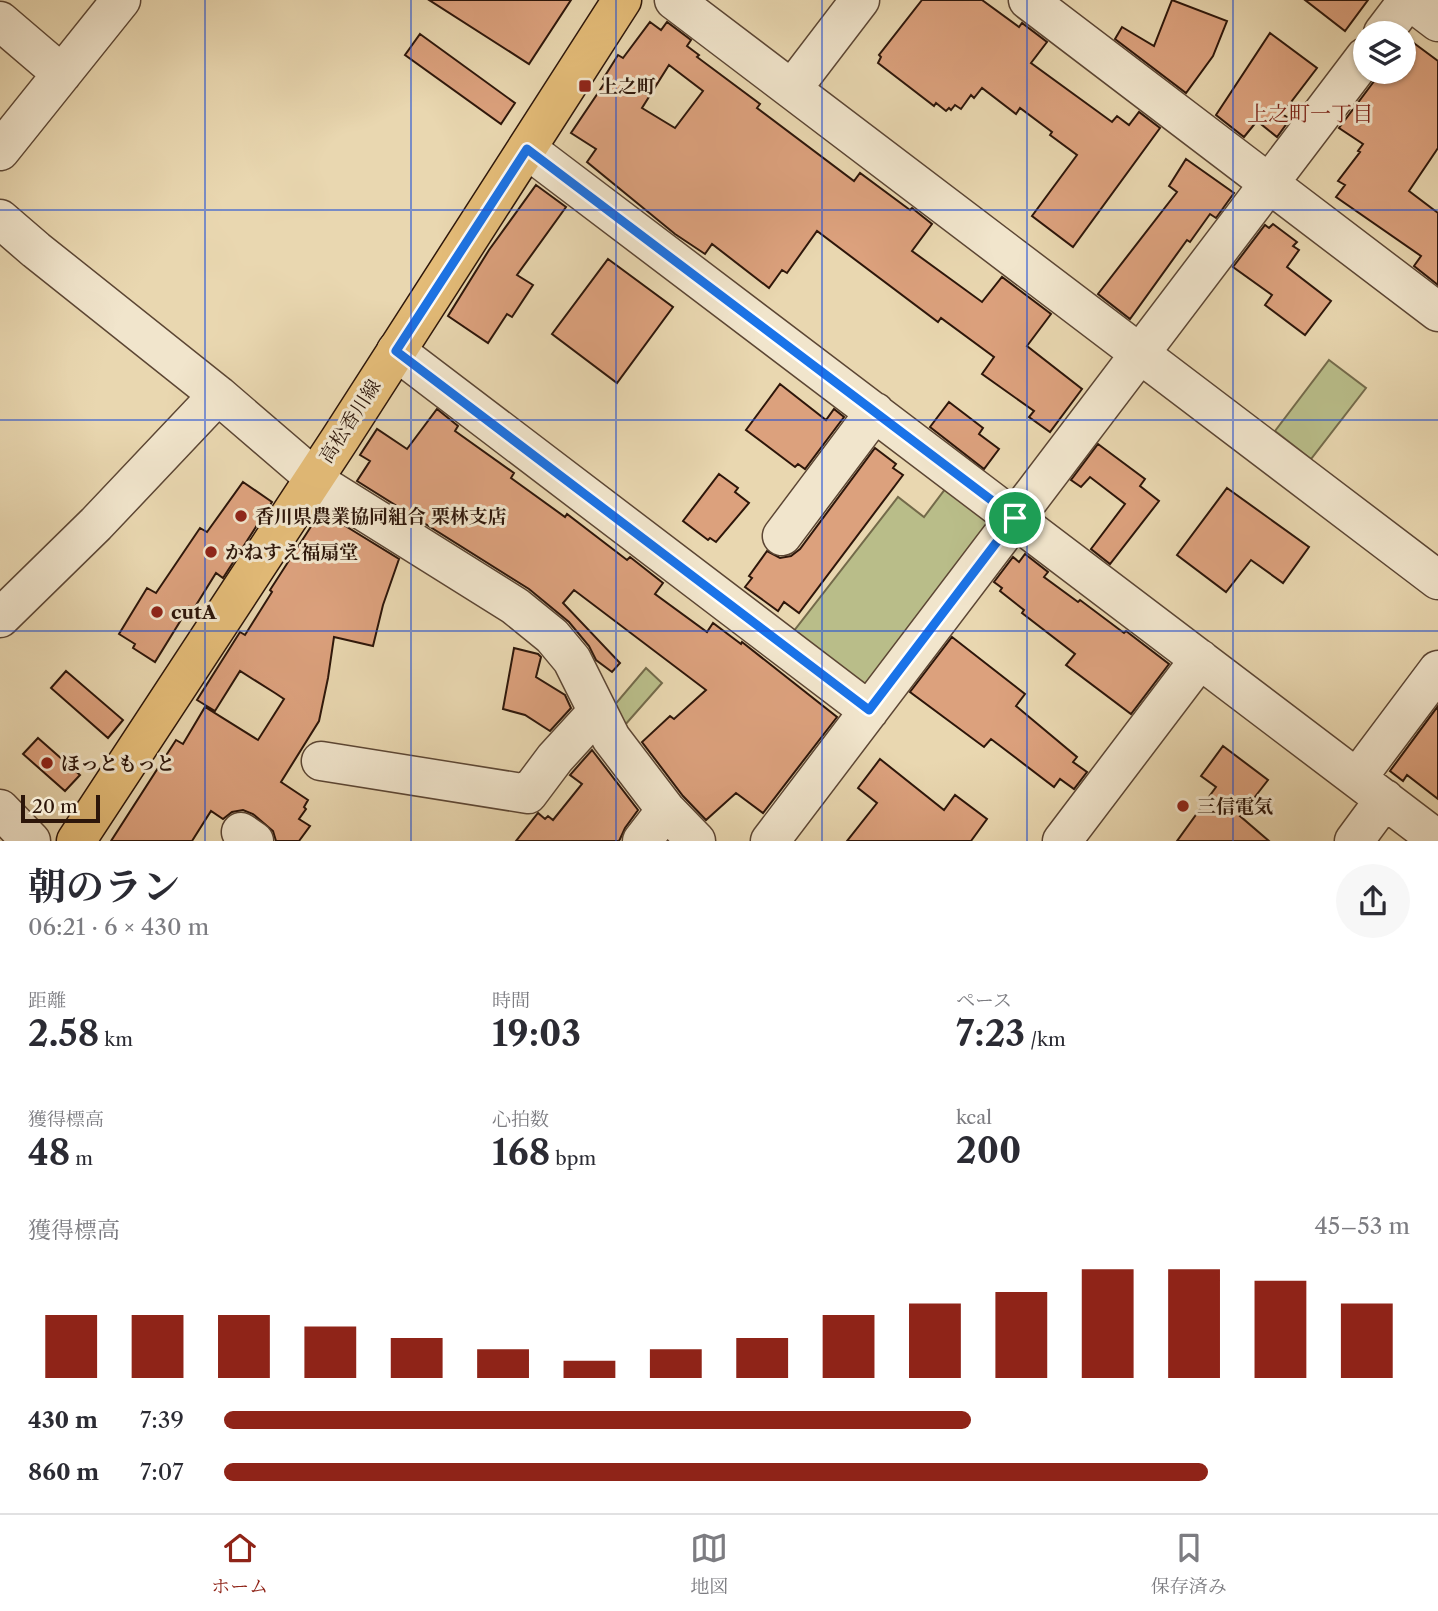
<!DOCTYPE html>
<html lang="ja">
<head>
<meta charset="utf-8">
<style>
	body { margin:0; font-family:"Libre Caslon Text","Noto Serif JP",serif; background:#f7f7f7; color:#2b2b33; height:100vh; display:flex; flex-direction:column; font-size:26px; white-space:nowrap }
	* { box-sizing:border-box; margin:0 }
	p { font-size:23px; color:#7c7c81 }
	.icon { flex:none; width:38px; height:38px; fill:none; stroke:currentColor; stroke-width:2; stroke-linecap:round; stroke-linejoin:round }
	.map { position:relative; height:841px; overflow:hidden }
	.sheet { display:flex; flex-direction:column; background:#fff; flex:1 }
	.sheet>* { flex:none }
	.tools { position:absolute; left:1353px; top:21px; display:grid; gap:14px }
	.tools a { display:grid; place-items:center; width:63px; height:63px; border-radius:50%; background:#fff; box-shadow:0 2px 5px #0004; font-size:35px }
	.scale { position:absolute; left:21px; bottom:18px; width:79px; box-sizing:border-box; padding-left:7px; border:4px solid #2d160a; border-top:0; font-size:19px; line-height:24px; white-space:nowrap; color:#2d160a; -webkit-text-stroke:5px #f1e5cc; paint-order:stroke }
	.pin { position:absolute; display:grid; place-items:center; width:60px; height:60px; color:#fff; margin:-30px; border:4px solid #fff; border-radius:50%; box-shadow:0 2px 7px #0007 }
	.round { display:grid; place-items:center; flex:none; width:74px; height:74px; border-radius:37px; background:#f7f7f7 }
	.headline { display:flex; align-items:center; justify-content:space-between; height:119px; padding:0 28px }
	h1 { font-size:38px; font-weight:700; line-height:52px }
	.metrics { display:grid; grid-template-columns:repeat(3,1fr); gap:10px; height:119px; padding:7px 28px }
	.metrics div { display:grid; align-content:center }
	.metrics b { font-size:35px; font-weight:700 }
	.metrics small { font-size:19px; font-weight:400 }
	.metrics p { font-size:19px }
	.chart { height:196px; padding:14px 28px }
	.chart p { display:flex; justify-content:space-between }
	.chart svg { width:100%; height:126px; margin-top:7px; stroke:#8f2418; stroke-width:6 }
	ul { padding:0 28px; list-style:none; font-size:23px }
	li { display:grid; grid-template-columns:112px 84px 1fr; align-items:center; height:52px }
	li i { height:18px; border-radius:9px; background:#8f2418 }
	.tabs { display:flex; justify-content:space-around; align-items:center; height:98px; border-top:2px solid #e1e1e2; background:#fff; font-size:19px; color:#7c7c81 }
	.tabs a { display:grid; justify-items:center; gap:4px }
	.tabs .on { color:#8f2418 }
	.map>svg:first-child { display:block }
	.green { fill:#b9bd89; stroke:#736a4a; stroke-width:2 }
	.building { fill:#dca17d; stroke:#2d160a; stroke-width:2; fill-rule:evenodd }
	.lines { fill:none; stroke-linecap:round; stroke-linejoin:round }
	.minor-casing { stroke:#5c4634; stroke-width:41 }
	.major-casing { stroke:#2d160a; stroke-width:41 }
	.minor { stroke:#f1e5cc; stroke-width:38 }
	.major { stroke:#e4bc78; stroke-width:38 }
	.route-casing { stroke:#fff; stroke-width:14 }
	.route { stroke:#1a73e8; stroke-width:9 }
	.grid { fill:none; stroke:#1d4ed8; stroke-width:2; stroke-opacity:0.55 }
	.poi-dot { fill:#8f2418; stroke:#f1e5cc; stroke-width:2.5 }
	.labels { text-anchor:middle; dominant-baseline:central; stroke-width:6; stroke-linejoin:round; paint-order:stroke }
	.poi-label { font-size:19px; font-weight:bold; fill:#2d160a; stroke:#f1e5cc; text-anchor:start }
	.street-label { font-size:19px; fill:#2d160a; stroke:#f1e5cc }
	.neighbourhood-label { font-size:21px; fill:#7a1f14; stroke:#f1e5cc }
</style>
</head>
<body>
<div class="map">
<svg width="1438" height="841" viewBox="0 0 1438 841">
	<rect width="100%" height="100%" fill="#e9d7b0"/>
	<filter id="stains"><feTurbulence type="fractalNoise" baseFrequency=".00286" numOctaves="4"/><feColorMatrix values="0 0 0 0 .2 0 0 0 0 .09 0 0 0 0 .02 0 0 0 .5 -.17"/></filter>
	<radialGradient id="worn" r=".72"><stop offset=".6" stop-color="#630" stop-opacity="0"/><stop offset="1" stop-color="#630" stop-opacity=".3"/></radialGradient>
	<path class="green" d="M1329 360 1366 388 1311 459 1275 431Z
		M949 484 991 516 994 529 872 689 790 636 898 497 924 517Z
		M646 668 662 683 617 734 606 715Z"/>
	<path class="building" d="M429 0H571L529 64Z
		M922 0H982L1019 27 1022 23 1047 42 1031 63 1112 122 1117 116 1129 125 1139 112 1160 128 1073 247 1032 216 1077 155 1050 135 1052 132 1020 108 1016 114 982 88 974 98 971 95 961 109 955 105 951 110 949 108 946 111 936 103 934 106 878 63 881 57 879 55Z
		M1172 0 1227 21 1213 56 1186 93 1115 39 1122 27 1154 46Z
		M1305 0H1368L1345 31Z
		M650 22 661 30 667 22 691 40 687 46 699 55 697 57 760 104 757 108 854 181 860 173 910 210 912 208 932 224 912 251 982 302 1002 277 1051 314 1027 346 1082 389 1050 432 1029 417 1034 411 982 374 994 357 941 318 938 322 817 231 787 273 782 270 769 288 712 244 705 254 675 234 587 162 596 149 571 133 606 81 603 79 618 55 623 58ZM669 65 703 91 675 128 642 108Z
		M1270 33 1317 68 1282 114 1290 119 1277 137 1257 121 1244 137 1216 115Z
		M420 34 515 103 501 124 405 55Z
		M1407 38 1438 61V148L1409 191 1438 213V285L1414 266 1421 256 1336 197 1345 185 1338 181 1360 152 1358 151 1363 144 1339 128 1381 72H1404V42Z
		M1186 159 1234 193 1216 218 1210 214 1190 242 1187 240 1130 319 1098 294 1177 192 1169 186Z
		M536 185 566 207 517 275 533 285 512 317 507 314 488 343 448 316 489 250Z
		M1273 224 1297 242 1293 246 1299 250 1287 267 1331 301 1305 335 1265 305 1272 295 1233 267 1265 225 1269 228Z
		M608 259 673 307 617 383 552 334Z
		M780 384 826 420 834 409 844 417 805 469 798 464 795 467 746 430Z
		M949 402 983 428 979 434 999 449 984 469 930 427Z
		M437 409 458 426 455 431 514 473 511 478 565 517 567 514 627 560 630 557 663 583 655 594 707 632 713 623 741 644 742 642 837 717 763 813 736 793 706 820 683 796 642 742 670 716 674 719 706 690 574 590 563 603 620 663 612 672 596 660 589 646 569 622 529 589 357 481 370 461 360 455 377 429 407 449Z
		M1098 444 1145 479 1140 486 1159 501 1110 564 1091 549 1125 504 1090 477 1081 487 1071 480Z
		M875 448 896 464 893 468 903 475 799 613 784 602 778 611 745 587 752 578 749 576 767 551 780 558 791 556 800 549Z
		M719 474 738 488 735 492 749 503 716 542 710 538 708 540 683 521Z
		M243 482 272 502 223 578 216 573 193 610 189 607 155 662 133 648 135 644 119 634 147 588 156 593 200 528 207 532Z
		M1227 488 1309 547 1283 583 1251 560 1226 592 1177 555Z
		M321 511 399 559 383 605 373 646 334 637 328 678 319 721 281 782 308 800 304 807 306 809 299 819 310 826 299 841H276L273 831 253 814 243 810 232 812 223 819 211 811 192 841H111L176 740 183 744 205 707 258 740 284 699 275 693 240 671 215 711 197 700 240 632 245 635 272 592 270 590Z
		M1025 554 1048 572 1044 577 1078 602 1080 600 1124 633 1126 631 1169 664 1131 714 1066 665 1075 654 1022 613 1024 610 1000 591 1002 588 994 582 1013 557 1019 562Z
		M952 637 1025 694 1016 706 1077 757 1073 762 1087 772 1074 789 1060 779 1054 787 991 739 984 747 910 692Z
		M514 648 538 654 541 657 536 677 565 695 571 708 550 731 525 715 503 709Z
		M66 671 123 720 108 738 51 688Z
		M1438 706V799L1407 775 1403 781 1390 771Z
		M38 738 80 775 65 791 23 754Z
		M1223 746 1268 780 1240 816 1269 841H1177L1216 787 1201 776Z
		M592 750 638 810 625 828 620 839 619 841H516L538 813 545 819 548 816 553 820 582 784 570 775Z
		M880 759 944 810 955 795 987 819 971 841H847L877 803 858 788Z"/>
	<g class="lines">
		<defs>
			<path id="minor" d="M674 0 1438 580
				M1028 0 1438 312
				M1409 0 1438 22
				M0 21 62 74
				M1383 33 1408 0
				M792 89 860 0
				M527 149 1438 840
				M0 151 121 0
				M0 219 36 250 218 395 325 487 515 606 552 636 572 660 611 738 666 810 696 841
				M396 351 869 711
				M782 536 875 412
				M0 618 96 524 218 395
				M321 761 528 794 555 758 597 712
				M1357 778 1438 670
				M0 809 31 841
				M241 832 254 841
				M642 841 666 810
				M770 841 1365 57
				M1062 841 1200 659
				M1354 841 1385 799"/>
			<path id="major" d="M76 841 340 439 622 0"/>
		</defs>
		<use href="#minor" class="minor-casing"/>
		<use href="#major" class="major-casing"/>
		<use href="#minor" class="minor"/>
		<use href="#major" class="major"/>
	</g>
	<g class="lines">
		<defs>
			<path id="route" d="M527 149 1015 518 869 710 396 351Z"/>
		</defs>
		<use href="#route" class="route-casing"/>
		<use href="#route" class="route"/>
	</g>
	<path class="grid" d="M205 0V841M411 0V841M616 0V841M822 0V841M1027 0V841M1233 0V841M0 210H1438M0 420H1438M0 631H1438"/>
	<g class="poi-dot">
		<rect x="578" y="79" width="14" height="14" rx="3.5"/>
		<circle cx="241" cy="516" r="7"/>
		<circle cx="211" cy="552" r="7"/>
		<circle cx="157" cy="612" r="7"/>
		<circle cx="47" cy="763" r="7"/>
		<circle cx="1183" cy="806" r="7"/>
	</g>
	<g class="labels">
		<g class="poi-label">
			<text x="599" y="86">上之町</text>
			<text x="255" y="516">香川県農業協同組合 栗林支店</text>
			<text x="225" y="552">かねすえ福扇堂</text>
			<text x="171" y="612">cutA</text>
			<text x="61" y="763">ほっともっと</text>
			<text x="1197" y="806">三信電気</text>
		</g>
		<g class="street-label">
			<text transform="translate(350 421) rotate(-57)">高松香川線</text>
		</g>
		<g class="neighbourhood-label">
			<text x="1310" y="113">上之町一丁目</text>
		</g>
	</g>
	<rect width="100%" height="100%" filter="url(#stains)"/>
	<rect width="100%" height="100%" fill="url(#worn)"/>
</svg>
<div class="tools">
<a><svg class="icon" aria-label="layers" viewBox="0 0 24 24"><path d="M12 4l9 5-9 5-9-5zM3 14l9 5 9-5"/></svg></a>
</div>
<div class="scale">20 m</div>
<div class="pin" style="left:1015px;top:518px;background:#1e9e55"><svg class="icon" aria-label="arrive" viewBox="0 0 24 24"><path d="M6 21V4h12l-3 4 3 4H6"/></svg></div>
</div>
<section class="sheet">
<div class="headline"><div><h1>朝のラン</h1><p>06:21 · 6 × 430 m</p></div><a class="round"><svg class="icon" aria-label="share" viewBox="0 0 24 24"><path d="M12 15V3M7 8l5-5 5 5M5 13v7h14v-7"/></svg></a></div>
<div class="metrics">
<div><p>距離</p><b>2.58<small> km</small></b></div>
<div><p>時間</p><b>19:03</b></div>
<div><p>ペース</p><b>7:23<small> /km</small></b></div>
</div>
<div class="metrics">
<div><p>獲得標高</p><b>48<small> m</small></b></div>
<div><p>心拍数</p><b>168<small> bpm</small></b></div>
<div><p>kcal</p><b>200</b></div>
</div>
<div class="chart"><p><span>獲得標高</span>45–53 m</p>
<svg viewBox="0 0 160 44" preserveAspectRatio="none"><path d="M5 44V22M15 44V22M25 44V22M35 44V26M45 44V30M55 44V34M65 44V38M75 44V34M85 44V30M95 44V22M105 44V18M115 44V14M125 44V6M135 44V6M145 44V10M155 44V18"/></svg>
</div>
<ul>
<li><b>430 m</b>7:39<i style="width:63%"></i></li>
<li><b>860 m</b>7:07<i style="width:83%"></i></li>
</ul>
</section>
<nav class="tabs">
<a class="on"><svg class="icon" aria-label="home" viewBox="0 0 24 24"><path d="M3 11l9-7 9 7M6 9v11h12V9"/></svg>ホーム</a>
<a><svg class="icon" aria-label="map" viewBox="0 0 24 24"><path d="M3 6l6-2 6 2 6-2v14l-6 2-6-2-6 2zM9 4v14M15 6v14"/></svg>地図</a>
<a><svg class="icon" aria-label="saved" viewBox="0 0 24 24"><path d="M7 4h10v16l-5-4-5 4z"/></svg>保存済み</a>
</nav>
</body>
</html>
